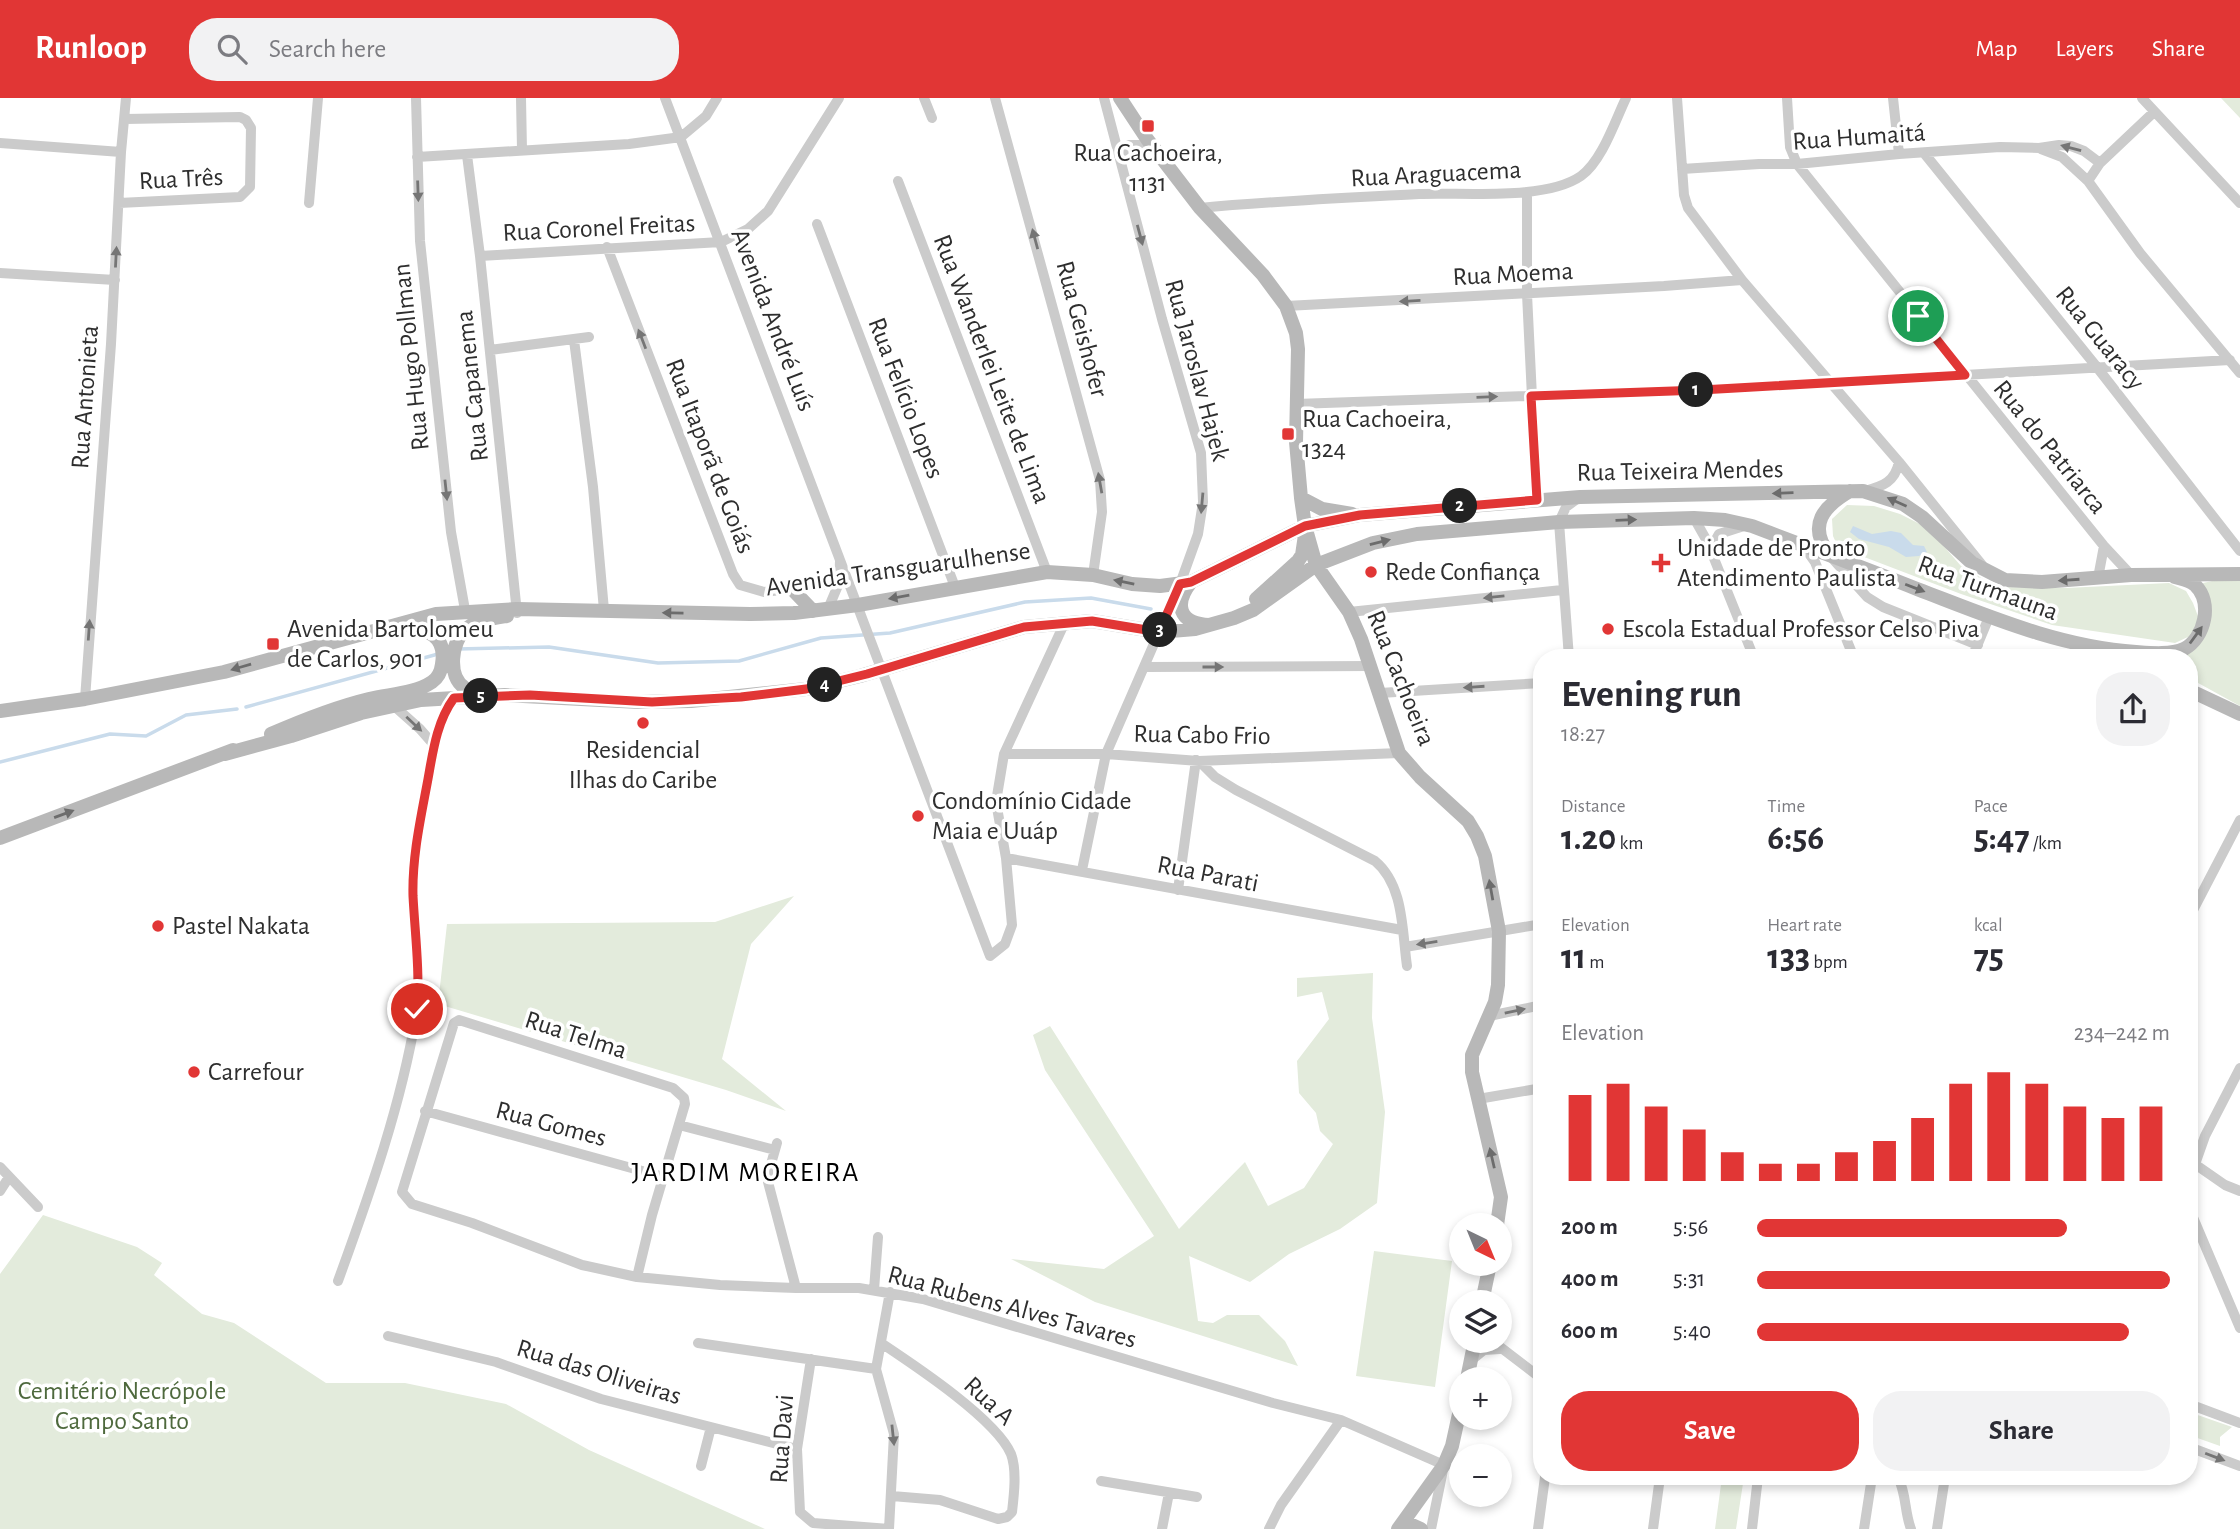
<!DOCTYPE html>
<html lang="en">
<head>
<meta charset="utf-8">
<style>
	body { margin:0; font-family:"Alegreya Sans",sans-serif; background:#f2f2f3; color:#2b2b33; height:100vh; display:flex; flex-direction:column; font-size:26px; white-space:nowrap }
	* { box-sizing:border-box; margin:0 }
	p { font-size:23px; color:#7c7c81 }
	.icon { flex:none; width:38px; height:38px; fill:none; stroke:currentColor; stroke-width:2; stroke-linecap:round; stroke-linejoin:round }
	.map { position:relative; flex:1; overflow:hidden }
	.sheet { position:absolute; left:1533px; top:551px; width:665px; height:836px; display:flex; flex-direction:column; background:#fff; border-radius:28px; box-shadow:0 4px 10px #0003 }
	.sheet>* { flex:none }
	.needle { width:46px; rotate:137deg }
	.controls { position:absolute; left:1449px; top:1115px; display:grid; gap:14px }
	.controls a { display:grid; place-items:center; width:63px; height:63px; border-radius:50%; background:#fff; box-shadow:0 4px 10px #0003; font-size:35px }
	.pin { position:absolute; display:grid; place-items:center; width:60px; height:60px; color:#fff; margin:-30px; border:4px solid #fff; border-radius:50%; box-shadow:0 2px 7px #0007 }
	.km { position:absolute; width:35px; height:35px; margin:-18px; border-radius:50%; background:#222; color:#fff; font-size:19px; line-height:35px; text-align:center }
	.round { display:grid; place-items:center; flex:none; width:74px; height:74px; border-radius:28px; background:#f2f2f3 }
	.overview { display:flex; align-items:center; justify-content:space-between; height:119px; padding:0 28px }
	h1 { font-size:38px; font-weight:600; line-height:52px }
	.stats { display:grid; grid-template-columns:repeat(3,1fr); gap:10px; height:119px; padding:7px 28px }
	.stats div { display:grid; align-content:center }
	.stats b { font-size:35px; font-weight:600 }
	.stats small { font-size:19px; font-weight:400 }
	.stats p { font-size:19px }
	.chart { height:196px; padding:14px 28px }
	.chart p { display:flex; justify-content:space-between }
	.chart svg { width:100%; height:126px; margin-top:7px; stroke:#e13635; stroke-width:6 }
	.cta { display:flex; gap:14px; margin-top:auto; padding:14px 28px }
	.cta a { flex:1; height:80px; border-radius:28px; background:#e13635; color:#fff; font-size:28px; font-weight:600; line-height:80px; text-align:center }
	.cta a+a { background:#f2f2f3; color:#2b2b33 }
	ul { padding:0 28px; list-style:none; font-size:23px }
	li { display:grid; grid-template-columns:112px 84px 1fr; align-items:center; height:52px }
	li i { height:18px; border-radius:9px; background:#e13635 }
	header { display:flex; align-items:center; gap:42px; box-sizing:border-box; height:98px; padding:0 35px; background:#e13635; color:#fff }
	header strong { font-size:33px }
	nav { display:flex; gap:38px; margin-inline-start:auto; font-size:24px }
	.search { width:490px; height:63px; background:#f2f2f3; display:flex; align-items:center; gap:18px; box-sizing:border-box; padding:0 24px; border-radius:28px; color:#7c7c81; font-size:26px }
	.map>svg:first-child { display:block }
	.green { fill:#e3ebdc }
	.water { fill:#c9dbeb }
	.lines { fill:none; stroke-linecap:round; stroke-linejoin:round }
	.stream { stroke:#c9dbeb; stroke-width:3.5 }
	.minor { stroke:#cbcbcb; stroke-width:10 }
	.secondary { stroke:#b8b8b8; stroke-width:14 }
	.oneway { fill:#757575 }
	.oneway2 { fill:#6c6c6c }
	.route-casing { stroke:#fff; stroke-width:14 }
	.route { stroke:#e13635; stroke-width:9 }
	.poi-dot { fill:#e13635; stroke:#fff; stroke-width:2.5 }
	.labels { text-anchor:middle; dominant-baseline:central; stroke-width:7; stroke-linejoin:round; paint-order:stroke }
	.street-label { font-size:26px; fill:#2e2e2e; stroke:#fff }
	.poi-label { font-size:26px; fill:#2e2e2e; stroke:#fff; text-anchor:start }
	.park-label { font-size:26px; fill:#4e693d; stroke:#fff }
	.neighbourhood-label { font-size:28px; letter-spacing:2px; fill:#000; stroke:#fff }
</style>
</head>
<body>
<header>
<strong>Runloop</strong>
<div class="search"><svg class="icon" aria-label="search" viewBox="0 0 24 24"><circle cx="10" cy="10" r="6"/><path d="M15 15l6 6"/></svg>Search here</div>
<nav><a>Map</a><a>Layers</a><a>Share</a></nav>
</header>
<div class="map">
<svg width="2240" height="1431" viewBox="0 0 2240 1431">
	<rect width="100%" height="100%" fill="#fff"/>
	<path class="green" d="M2221 0H2240V20Z
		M1847 407 1874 408 1900 416 1928 430 1961 468 1997 489 2066 490 2169 485 2186 493 2193 505 2199 521 2190 538 2175 545 2052 527 1961 496 1838 449 1833 438 1832 421Z
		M2217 482 2240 483V608L2189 580V560H2160L2173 558 2208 514 2203 485Z
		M794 798 751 846 722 961 786 1013 726 992 438 906 447 826 715 824Z
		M1373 875 1372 920 1385 1014 1377 1105 1340 1131 1289 1156 1250 1184 1189 1158 1198 1223 1213 1225 1227 1217H1259L1285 1243 1298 1268 1095 1204 1011 1161 1104 1171 1154 1138 1045 972 1033 937 1050 928 1179 1131 1245 1064 1268 1108 1304 1090 1333 1046 1320 1033 1316 1015 1299 995 1297 963 1329 921 1322 894 1297 899V880Z
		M43 1117 137 1149 162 1165 154 1177 202 1216 234 1225 326 1285H405L506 1306 589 1352 765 1431H0V1176Z
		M1374 1153 1452 1163 1435 1289 1356 1278Z
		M2189 1314 2232 1329 2220 1339V1348L2189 1337Z
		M1722 1379H1744L1736 1431H1715Z"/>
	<path class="water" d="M1853 428 1872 436 1891 433 1901 435 1913 447 1924 448 1927 454 1919 458 1906 459 1889 449 1859 441 1850 434Z"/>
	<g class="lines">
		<path class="stream" d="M458 551 549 549 658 565 739 563 821 540 890 535 1025 504 1091 500 1151 511
			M246 609 438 556
			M0 664 110 636 146 638 186 617 237 611"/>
		<path class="minor" d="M416 0 420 143 451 434 465 512
			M521 0 522 52
			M665 0 990 858 1005 846 1012 827 1006 760 996 704 1004 656 1065 524
			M924 0 932 20
			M995 0 1100 382 1102 414 1093 477
			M1677 0 1684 97 1688 110 1742 182 1899 364 1982 467
			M1787 0 1790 49 1797 66 2104 448 2131 477
			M1893 0 1899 56
			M2142 0 2240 105
			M0 45 121 54
			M2041 51 2062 59 2088 83 2140 155 2240 275
			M1924 55 2096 268 2240 453
			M467 57 480 158 517 515
			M417 59 629 46 681 39 706 18 717 0
			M1119 59 1129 47H1152
			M1682 71 1759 66H1797L1899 56 2000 49 2039 50 2059 47 2071 48 2084 53 2100 65
			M898 83 1047 474
			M2088 83 2100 65 2154 14
			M1527 94V196L1537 402
			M119 105 240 99 250 89 251 30 246 22 240 19 125 21
			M309 105 318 0
			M1200 110C1273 103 1346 100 1419 96 1463 94 1545 103 1581 78 1602 63 1615 23 1626 0
			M817 126 955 489
			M607 149 733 476 740 487 764 494 839 485
			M480 158 721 144 748 131 768 113 839 0
			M0 175 115 182
			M1286 208 1664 188 1742 182
			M574 242 593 389 604 512
			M490 252 589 239
			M1296 306 1701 292 2230 262
			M1865 393C1883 388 1895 384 1899 364
			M1694 420 1707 443 1754 560
			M1803 447 1815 464 1854 560
			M1710 452 1719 436 1744 428
			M1831 459 1867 499 1883 509 1978 547
			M2098 480 2104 448
			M828 511 839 485 840 463
			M1349 514 1562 492
			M1569 560 1559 424 1566 409 1577 401
			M1972 560 1989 519
			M1145 569 1371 568
			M1380 595 1542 585
			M85 601 111 246 121 54 126 0
			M393 607 420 631 434 647
			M1004 656H1106L1199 663 1399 655
			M1199 663 1215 679 1236 692 1375 763C1404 787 1402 833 1407 868
			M1006 760 1402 832
			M1082 772 1106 656 1180 486 1198 436 1203 404 1201 355 1162 221 1104 0
			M1178 792 1196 662
			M2189 820 2240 722
			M1405 849 1542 826
			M1489 918 1542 907
			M1478 1001 1542 990
			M425 1013 664 1079
			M679 1027 775 1052
			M777 1045 769 1073 768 1084 796 1190
			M2189 1062 2225 1087 2240 1093
			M0 1069 38 1109
			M2189 1083 2205 1038 2240 970
			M0 1093 9 1079
			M2189 1110 2240 1230
			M637 1179 652 1117 685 1006 684 1000 673 990 459 922 454 925 402 1094 412 1106 472 1125 582 1167 637 1179 720 1187 796 1190H859L923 1201 1273 1305 1341 1322 1444 1367 1431 1431
			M338 1183C370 1095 402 1005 417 912 423 873 414 835 413 796 413 752 429 633 454 600
			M874 1192 878 1139
			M388 1238 496 1264 601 1301 797 1351
			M1491 1242 1542 1281
			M698 1245 876 1271
			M881 1245C914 1267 996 1321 1011 1356 1017 1372 1014 1397 1012 1414L1007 1419 998 1421 940 1402 892 1398
			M811 1261 797 1351 800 1414 813 1425 889 1431
			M1473 1261 1484 1252 1500 1251
			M2189 1306 2240 1325
			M2189 1349 2240 1368
			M701 1368 711 1329
			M1898 1379C1907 1398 1904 1412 1911 1431
			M1101 1383 1197 1399
			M889 1431 894 1336 876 1271 890 1194
			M1162 1431 1169 1395
			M1269 1431 1281 1407 1341 1322
			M1538 1431 1545 1379
			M1653 1431 1660 1379
			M1752 1431 1758 1379
			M1864 1431 1872 1379
			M1937 1431 1945 1379"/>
		<path class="secondary" d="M1120 0 1147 41 1200 110 1263 177 1286 208 1296 235 1298 251 1296 344 1301 400 1305 428 1316 467 1349 514 1361 541 1399 655 1420 679 1468 723 1477 738 1485 758 1499 833 1498 887 1495 904 1472 957V974L1501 1099 1497 1127
			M1301 400 1322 411 1352 416
			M1829 456C1807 427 1824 408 1850 393
			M1191 484C1174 506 1178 525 1209 527
			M792 491 813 513
			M1256 501 1298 463 1302 457 1305 437
			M2189 592 2240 616
			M481 593C475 593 470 593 465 590 447 579 451 543 466 531 477 522 494 520 507 518
			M0 613 85 601 224 574 436 516 517 511 750 516 794 515 858 507 1047 474 1093 477 1132 486 1160 488 1191 484 1305 428 1360 417 1580 399 1863 393 1903 406 1922 419 1972 465 2005 482 2042 484 2131 477 2240 476
			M271 636C303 622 336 609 369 601 389 596 414 596 432 584 438 580 441 574 442 566 447 537 427 532 403 526
			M225 656 291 638 361 615 421 602 505 597 639 604 691 603 806 591 860 578 1024 529 1092 523 1159 534 1195 531 1234 520 1253 512 1316 467 1373 445 1417 436 1559 424 1694 420 1725 422 1752 428C1807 449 1862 469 1917 491 1988 518 2059 549 2136 554 2150 555 2170 557 2184 551 2205 540 2213 504 2195 487 2190 482 2182 481 2175 479
			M0 740 233 652
			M1482 1204 1490 1166
			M1467 1281 1475 1242
			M1402 1426H1410L1421 1431
			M1398 1431 1444 1367 1452 1348 1461 1307"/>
	</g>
	<defs><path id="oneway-solid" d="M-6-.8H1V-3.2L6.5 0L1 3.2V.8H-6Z" transform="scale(1.75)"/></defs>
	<g class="oneway">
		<use href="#oneway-solid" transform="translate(2071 50) rotate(-165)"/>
		<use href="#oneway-solid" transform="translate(418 93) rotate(88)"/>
		<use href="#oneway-solid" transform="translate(1140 137) rotate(75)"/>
		<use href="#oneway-solid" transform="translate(1035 141) rotate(-105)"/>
		<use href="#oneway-solid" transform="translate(116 159) rotate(-87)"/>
		<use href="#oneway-solid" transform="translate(1410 203) rotate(177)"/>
		<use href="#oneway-solid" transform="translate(642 241) rotate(-111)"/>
		<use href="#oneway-solid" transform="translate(1487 299) rotate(-2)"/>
		<use href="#oneway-solid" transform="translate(1100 385) rotate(-100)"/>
		<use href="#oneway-solid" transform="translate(446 392) rotate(84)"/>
		<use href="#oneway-solid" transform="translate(1202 405) rotate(95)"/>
		<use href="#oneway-solid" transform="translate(1494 499) rotate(174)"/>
		<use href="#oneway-solid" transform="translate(89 532) rotate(-86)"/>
		<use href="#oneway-solid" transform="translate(1213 569)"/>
		<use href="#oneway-solid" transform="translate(1474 589) rotate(176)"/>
		<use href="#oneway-solid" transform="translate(414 626) rotate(43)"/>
		<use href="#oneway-solid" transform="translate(1427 845) rotate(171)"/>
		<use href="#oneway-solid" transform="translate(1515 913) rotate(-12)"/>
		<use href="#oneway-solid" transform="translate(893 1337) rotate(84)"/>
		<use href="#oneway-solid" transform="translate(2215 1359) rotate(21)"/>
	</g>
	<g class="oneway2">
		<use href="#oneway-solid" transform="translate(1783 395) rotate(178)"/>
		<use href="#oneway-solid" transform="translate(1897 404) rotate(-156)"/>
		<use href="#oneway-solid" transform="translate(1626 422) rotate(-2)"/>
		<use href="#oneway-solid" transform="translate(1380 444) rotate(-14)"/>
		<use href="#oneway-solid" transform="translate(2069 482) rotate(176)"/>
		<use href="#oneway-solid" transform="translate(1124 484) rotate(-168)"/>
		<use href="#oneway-solid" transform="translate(1915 490) rotate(21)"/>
		<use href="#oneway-solid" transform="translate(899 499) rotate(170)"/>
		<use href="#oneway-solid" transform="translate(673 515) rotate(-179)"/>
		<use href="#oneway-solid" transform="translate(2196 537) rotate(-54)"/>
		<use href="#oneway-solid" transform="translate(241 569) rotate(164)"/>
		<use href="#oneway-solid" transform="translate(64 716) rotate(-20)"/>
		<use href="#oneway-solid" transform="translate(1491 792) rotate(-100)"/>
		<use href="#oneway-solid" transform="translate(1492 1060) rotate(-103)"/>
	</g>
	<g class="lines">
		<defs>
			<path id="route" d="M417 911C420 873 415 836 413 798 412 758 421 719 428 681 433 653 437 623 454 600L530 597 652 604 741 599 806 591 867 576 1024 529 1092 523 1159 534 1180 486 1191 484 1305 428 1360 417 1537 402 1531 298 1701 292 1965 277 1918 218"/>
		</defs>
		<use href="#route" class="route-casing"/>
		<use href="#route" class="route"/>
	</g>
	<g class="poi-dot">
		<rect x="1141" y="21" width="14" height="14" rx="3.5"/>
		<rect x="1281" y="329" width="14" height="14" rx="3.5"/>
		<path d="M1657.5 454.5h7v7h7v7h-7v7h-7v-7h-7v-7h7z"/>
		<circle cx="1371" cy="474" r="7"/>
		<circle cx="1608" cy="531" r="7"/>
		<rect x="266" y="539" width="14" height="14" rx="3.5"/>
		<circle cx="643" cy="625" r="7"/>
		<circle cx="918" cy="718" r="7"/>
		<circle cx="158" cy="828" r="7"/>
		<circle cx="194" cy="974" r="7"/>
	</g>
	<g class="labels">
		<g class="street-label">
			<text transform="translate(1859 39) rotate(-4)">Rua Humaitá</text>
			<text transform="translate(1436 76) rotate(-3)">Rua Araguacema</text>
			<text transform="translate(181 81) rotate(-3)">Rua Três</text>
			<text transform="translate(599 130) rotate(-3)">Rua Coronel Freitas</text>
			<text transform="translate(1513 176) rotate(-3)">Rua Moema</text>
			<text transform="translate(773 222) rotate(69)">Avenida André Luís</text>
			<text transform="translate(1082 231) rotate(75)">Rua Geishofer</text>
			<text transform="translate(2100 240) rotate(51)">Rua Guaracy</text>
			<text transform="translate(411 259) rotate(-96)">Rua Hugo Pollman</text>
			<text transform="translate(992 271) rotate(69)">Rua Wanderlei Leite de Lima</text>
			<text transform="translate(1197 272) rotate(75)">Rua Jaroslav Hajek</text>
			<text transform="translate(472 288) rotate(-96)">Rua Capanema</text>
			<text transform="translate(85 299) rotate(-86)">Rua Antonieta</text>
			<text transform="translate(906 300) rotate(69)">Rua Felício Lopes</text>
			<text transform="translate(2050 349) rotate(51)">Rua do Patriarca</text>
			<text transform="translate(710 358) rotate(69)">Rua Itaporã de Goiás</text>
			<text transform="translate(1680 373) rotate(-1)">Rua Teixeira Mendes</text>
			<text transform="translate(898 471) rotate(-8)">Avenida Transguarulhense</text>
			<text transform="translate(1988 490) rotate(20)">Rua Turmauna</text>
			<text transform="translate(1401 580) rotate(68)">Rua Cachoeira</text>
			<text transform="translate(1202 637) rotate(1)">Rua Cabo Frio</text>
			<text transform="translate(1208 776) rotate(11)">Rua Parati</text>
			<text transform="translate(576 937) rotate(18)">Rua Telma</text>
			<text transform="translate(551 1026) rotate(15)">Rua Gomes</text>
			<text transform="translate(1012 1209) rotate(15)">Rua Rubens Alves Tavares</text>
			<text transform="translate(599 1274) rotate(17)">Rua das Oliveiras</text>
			<text transform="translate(989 1303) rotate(43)">Rua A</text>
			<text transform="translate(782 1341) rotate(-86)">Rua Davi</text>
		</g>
		<g class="poi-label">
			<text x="1148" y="55" text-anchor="middle">Rua Cachoeira,<tspan x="1148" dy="30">1131</tspan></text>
			<text x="1302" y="321">Rua Cachoeira,<tspan x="1302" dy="30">1324</tspan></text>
			<text x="1677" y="450">Unidade de Pronto<tspan x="1677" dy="30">Atendimento Paulista</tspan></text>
			<text x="1385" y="474">Rede Confiança</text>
			<text x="287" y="531">Avenida Bartolomeu<tspan x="287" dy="30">de Carlos, 901</tspan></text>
			<text x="1622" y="531">Escola Estadual Professor Celso Piva</text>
			<text x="643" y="652" text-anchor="middle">Residencial<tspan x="643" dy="30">Ilhas do Caribe</tspan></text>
			<text x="932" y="703">Condomínio Cidade<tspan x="932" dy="30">Maia e Uuáp</tspan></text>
			<text x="172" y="828">Pastel Nakata</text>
			<text x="208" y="974">Carrefour</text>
		</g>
		<g class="park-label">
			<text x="122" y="1293">Cemitério Necrópole<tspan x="122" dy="30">Campo Santo</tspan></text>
		</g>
		<g class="neighbourhood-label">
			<text x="746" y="1075">JARDIM MOREIRA</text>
		</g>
	</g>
</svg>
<div class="controls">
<a><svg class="needle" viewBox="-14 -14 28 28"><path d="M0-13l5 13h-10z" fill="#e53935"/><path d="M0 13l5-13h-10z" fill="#7c7c81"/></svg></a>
<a><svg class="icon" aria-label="layers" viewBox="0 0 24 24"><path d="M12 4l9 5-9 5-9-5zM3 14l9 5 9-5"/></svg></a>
<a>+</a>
<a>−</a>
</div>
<div class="pin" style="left:1918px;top:218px;background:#1e9e55"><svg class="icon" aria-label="arrive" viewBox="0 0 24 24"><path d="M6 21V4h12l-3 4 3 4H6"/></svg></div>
<div class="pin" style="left:417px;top:911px;background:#d93025"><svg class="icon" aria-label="check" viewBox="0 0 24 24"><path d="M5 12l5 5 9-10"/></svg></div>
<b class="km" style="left:1696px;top:292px">1</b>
<b class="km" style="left:1460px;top:408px">2</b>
<b class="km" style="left:1160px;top:532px">3</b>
<b class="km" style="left:825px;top:587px">4</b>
<b class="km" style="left:481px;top:598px">5</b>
<section class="sheet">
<div class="overview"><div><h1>Evening run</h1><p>18:27</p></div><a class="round"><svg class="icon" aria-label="share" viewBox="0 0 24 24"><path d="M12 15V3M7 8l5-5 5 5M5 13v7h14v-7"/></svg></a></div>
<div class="stats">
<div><p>Distance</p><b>1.20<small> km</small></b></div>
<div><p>Time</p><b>6:56</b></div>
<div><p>Pace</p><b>5:47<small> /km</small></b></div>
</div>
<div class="stats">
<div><p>Elevation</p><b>11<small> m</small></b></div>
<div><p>Heart rate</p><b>133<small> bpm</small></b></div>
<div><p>kcal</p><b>75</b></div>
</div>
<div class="chart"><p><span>Elevation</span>234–242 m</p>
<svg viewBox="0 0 160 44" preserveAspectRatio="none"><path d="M5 44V14M15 44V10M25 44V18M35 44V26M45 44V34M55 44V38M65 44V38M75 44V34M85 44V30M95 44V22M105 44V10M115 44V6M125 44V10M135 44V18M145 44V22M155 44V18"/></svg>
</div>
<ul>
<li><b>200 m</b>5:56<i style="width:75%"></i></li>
<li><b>400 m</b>5:31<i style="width:100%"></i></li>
<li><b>600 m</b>5:40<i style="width:90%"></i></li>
</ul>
<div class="cta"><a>Save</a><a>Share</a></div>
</section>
</div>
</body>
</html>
